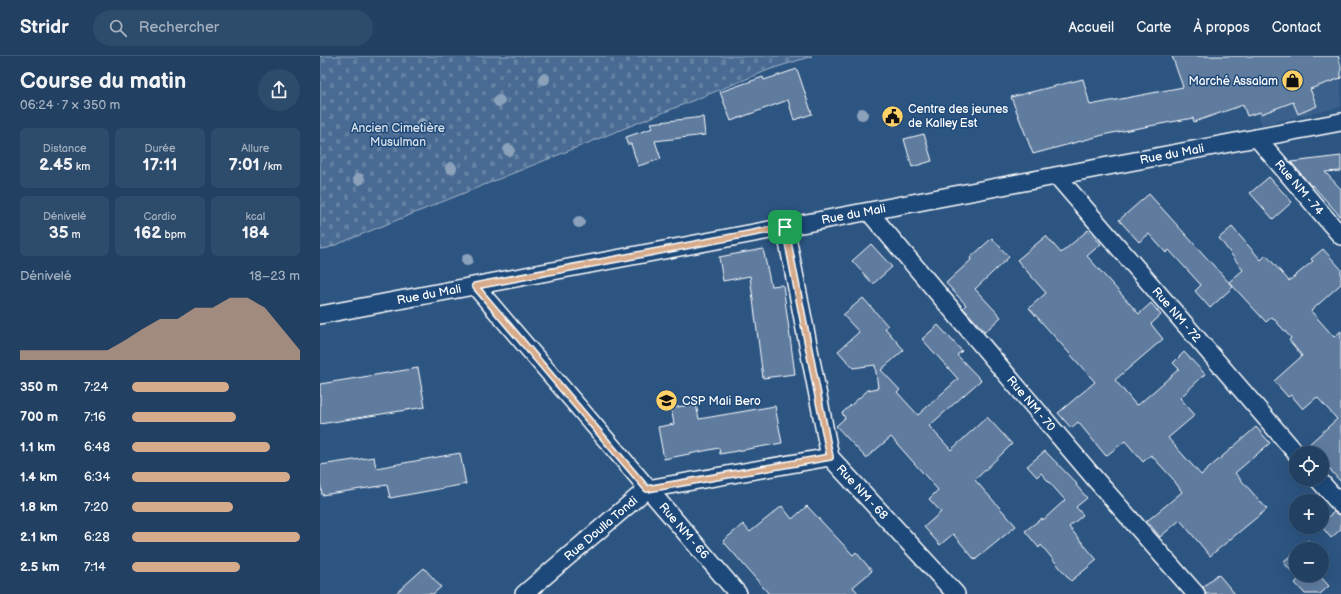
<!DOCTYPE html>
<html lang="fr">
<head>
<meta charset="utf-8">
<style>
	body { margin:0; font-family:"Balsamiq Sans",sans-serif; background:#2d4b6b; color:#f1f3f6; height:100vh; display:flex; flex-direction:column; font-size:15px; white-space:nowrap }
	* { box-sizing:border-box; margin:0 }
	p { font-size:13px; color:#a2afbe }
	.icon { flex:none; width:22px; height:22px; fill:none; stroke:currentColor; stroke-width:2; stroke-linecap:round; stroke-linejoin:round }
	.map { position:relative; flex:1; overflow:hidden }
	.sheet { display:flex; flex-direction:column; background:#214062; width:320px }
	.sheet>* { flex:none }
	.tools { position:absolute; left:969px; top:390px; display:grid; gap:8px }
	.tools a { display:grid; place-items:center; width:40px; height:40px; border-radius:50%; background:#214062; box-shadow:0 4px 16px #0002,0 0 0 1px #3e5977; font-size:20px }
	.pin { position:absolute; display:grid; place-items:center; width:34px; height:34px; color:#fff; margin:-17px; border-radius:8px; box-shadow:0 2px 6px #0006 }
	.round { display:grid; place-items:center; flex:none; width:42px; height:42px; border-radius:21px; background:#2d4b6b }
	.head { display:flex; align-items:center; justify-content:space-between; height:68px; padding:0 20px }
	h1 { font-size:22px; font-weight:700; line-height:30px }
	.metrics { display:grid; grid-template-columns:repeat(3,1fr); gap:6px; height:68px; padding:4px 20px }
	.metrics div { display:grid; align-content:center; border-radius:6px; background:#2d4b6b; text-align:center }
	.metrics b { font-size:17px; font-weight:700 }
	.metrics small { font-size:11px; font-weight:400 }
	.metrics p { font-size:11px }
	.chart { height:112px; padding:8px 20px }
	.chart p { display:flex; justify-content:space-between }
	.chart svg { width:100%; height:72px; margin-top:4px; fill:#d6ab8b; opacity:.7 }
	ul { padding:0 20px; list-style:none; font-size:13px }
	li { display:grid; grid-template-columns:64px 48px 1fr; align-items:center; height:30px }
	li i { height:10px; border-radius:5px; background:#d6ab8b }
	header { display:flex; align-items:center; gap:24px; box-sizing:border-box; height:56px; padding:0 20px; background:#214062; border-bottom:1px solid #3e5977 }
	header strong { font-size:19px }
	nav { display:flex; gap:22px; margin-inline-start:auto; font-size:14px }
	.search { width:280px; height:36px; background:#2d4b6b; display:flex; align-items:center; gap:10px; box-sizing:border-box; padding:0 14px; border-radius:22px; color:#a2afbe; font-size:15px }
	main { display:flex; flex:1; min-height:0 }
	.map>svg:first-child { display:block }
	.built { fill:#3b618b }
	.cemetery { fill:url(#cemetery-stones); stroke:#a4b5c8 }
	.building { fill:#5e7c9f; stroke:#fff }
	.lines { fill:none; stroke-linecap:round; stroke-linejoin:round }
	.minor-casing { stroke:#fff; stroke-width:20 }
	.minor { stroke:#1f4a7a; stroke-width:17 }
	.tree { fill:#8ca2bb }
	.route-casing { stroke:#fff; stroke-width:8 }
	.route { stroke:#d6ab8b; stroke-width:5 }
	.labels { text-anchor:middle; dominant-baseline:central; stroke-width:3; stroke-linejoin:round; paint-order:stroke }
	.poi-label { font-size:12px; fill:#fff; stroke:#1f4a7a; text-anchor:start }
	.park-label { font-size:12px; fill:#dae1e9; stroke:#1f4a7a }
	.street-label { font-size:12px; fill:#fff; stroke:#1f4a7a }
</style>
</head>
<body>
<header>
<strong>Stridr</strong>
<div class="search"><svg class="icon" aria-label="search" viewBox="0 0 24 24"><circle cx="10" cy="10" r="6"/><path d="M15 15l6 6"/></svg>Rechercher</div>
<nav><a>Accueil</a><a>Carte</a><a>À propos</a><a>Contact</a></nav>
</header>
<main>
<section class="sheet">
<div class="head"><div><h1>Course du matin</h1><p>06:24 · 7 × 350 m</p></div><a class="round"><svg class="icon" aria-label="share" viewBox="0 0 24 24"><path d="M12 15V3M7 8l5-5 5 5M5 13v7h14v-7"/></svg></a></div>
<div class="metrics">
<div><p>Distance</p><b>2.45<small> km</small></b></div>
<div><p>Durée</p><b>17:11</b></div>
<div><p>Allure</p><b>7:01<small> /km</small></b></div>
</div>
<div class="metrics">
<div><p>Dénivelé</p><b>35<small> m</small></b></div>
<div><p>Cardio</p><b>162<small> bpm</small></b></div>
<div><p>kcal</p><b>184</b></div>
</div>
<div class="chart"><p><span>Dénivelé</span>18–23 m</p>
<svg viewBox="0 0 160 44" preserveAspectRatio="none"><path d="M0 44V38L10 38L20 38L30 38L40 38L50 38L60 32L70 25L80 19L90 19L100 12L110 12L120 6L130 6L140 12L150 25L160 38V44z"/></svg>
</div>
<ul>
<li><b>350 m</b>7:24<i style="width:58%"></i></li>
<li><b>700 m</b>7:16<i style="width:62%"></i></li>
<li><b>1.1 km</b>6:48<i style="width:82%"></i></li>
<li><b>1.4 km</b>6:34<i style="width:94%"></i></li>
<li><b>1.8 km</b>7:20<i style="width:60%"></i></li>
<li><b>2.1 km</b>6:28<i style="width:100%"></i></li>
<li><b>2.5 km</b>7:14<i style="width:64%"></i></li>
</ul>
</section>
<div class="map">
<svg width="1021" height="538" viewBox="0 0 1021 538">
	<defs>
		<pattern id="cemetery-stones" width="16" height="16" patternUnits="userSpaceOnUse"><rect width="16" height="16" fill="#486b92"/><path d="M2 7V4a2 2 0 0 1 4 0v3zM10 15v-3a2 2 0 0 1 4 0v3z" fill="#6381a2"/></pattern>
	</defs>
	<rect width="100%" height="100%" fill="#2c5582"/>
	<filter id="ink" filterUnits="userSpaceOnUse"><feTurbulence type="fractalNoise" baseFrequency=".025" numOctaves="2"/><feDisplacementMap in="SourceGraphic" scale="8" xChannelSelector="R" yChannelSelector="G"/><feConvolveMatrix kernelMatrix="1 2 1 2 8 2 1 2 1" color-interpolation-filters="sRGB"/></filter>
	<g filter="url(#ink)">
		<path class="built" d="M916 0H1021V51L942 69Z"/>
		<path class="cemetery" d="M0 0H492L451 13 8 192 0 193Z"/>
		<path class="building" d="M852 0H1018L1021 10V22L990 33 997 50 978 58 973 46 941 58 940 56 927 60 923 49 874 66 873 62 787 78 713 98 691 41 763 23 770 49 863 31Z
			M477 13 492 58 474 64 468 44 411 65 400 36 443 21 444 24Z
			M383 61 385 79 335 85 341 103 318 110 311 88H307L306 81 333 72 331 67Z
			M604 78 612 105 592 111 584 83Z
			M1021 100V115L1005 116 1021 133V161L992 129 991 130 971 106Z
			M949 121 972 146 953 163 930 137Z
			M829 138 913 231 890 252 875 235 881 229 849 194 846 197 829 178 819 186 799 164Z
			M912 171 941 204 946 199 969 225 993 205 991 203 1003 193 1021 213V228L991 255 1014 281 1021 275V426L1002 405V397H995L988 389 1017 363 997 341 983 353 971 339 968 341 954 325 982 300 969 284 971 282 952 261 946 266 909 226 923 214 899 182Z
			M768 174 781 188 767 200 819 258 831 247 841 259 831 268 843 283 795 324 816 349 817 348 818 349 859 313 853 307 864 296 885 318 860 342 875 359 848 382 881 419 936 371 950 387 915 417 947 453 890 500 860 464 840 481 827 465 862 436 853 423 831 399 823 406 805 385 786 400 758 366 751 372 738 357 775 326 709 252 726 237 697 204 726 180 741 197Z
			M672 182 689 201 655 233 681 261 665 276 643 252 646 249 626 227 651 204 650 202Z
			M551 188 572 211 553 228 532 205Z
			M443 193 451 230 463 229 475 318 443 322 430 220 403 225 399 201Z
			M543 242 568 270 565 272 584 294 561 314 580 334 577 336 598 359 638 323 602 283 618 269 642 295 637 299 661 324 609 370 631 394 667 361 692 388 655 424 696 470 655 504 633 478 620 489 604 471 621 456 609 443 618 434 571 381 546 402 516 370 525 362 522 357 548 334 558 332 555 309 533 312 518 295 539 276 523 259Z
			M98 312 105 351 0 368V328Z
			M376 348 379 363 455 350 462 387 400 398 399 392 344 403 338 371 354 368 351 352Z
			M725 395 757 428 756 429 767 442 756 451 763 459 749 471 777 504 751 525 721 489 719 492 705 475 722 462 723 464 745 444 721 417 717 421 707 410Z
			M140 397 146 428 70 442 67 429 2 439 0 425V409L54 401 56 412Z
			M462 450 472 463 487 450 533 499 536 496 552 515 533 531 539 538H449L403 485 423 468 430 476Z
			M1014 456 1017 458 1021 459V473L1011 482 1002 471V466Z
			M988 484 996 493H978Z
			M976 495V519H999L1009 530 1000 538H985L975 527 979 523 963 506Z
			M104 512 121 531 113 538H75Z
			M898 518 915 538H886L883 531Z"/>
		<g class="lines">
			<defs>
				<g id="minor">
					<path id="s1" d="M937 82 1021 180"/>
					<path id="s2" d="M737 120 976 397"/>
					<path id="s3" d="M549 156 776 424 876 538"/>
					<path id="s4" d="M465 171 510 401 636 538"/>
					<path id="s5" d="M155 230 418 538"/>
					<path id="s6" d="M0 259 1021 66"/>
					<path d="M998 423 1021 449"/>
					<path id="s7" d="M204 538 327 433 510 401"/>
				</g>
			</defs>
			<use href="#minor" class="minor-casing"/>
			<use href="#minor" class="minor"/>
		</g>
		<g class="tree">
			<circle cx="224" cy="23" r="6"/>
			<circle cx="179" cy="45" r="6"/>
			<circle cx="542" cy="58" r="6"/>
			<circle cx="102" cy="68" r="6"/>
			<circle cx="189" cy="94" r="6"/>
			<circle cx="131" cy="112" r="6"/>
			<circle cx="39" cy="123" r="6"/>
			<circle cx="259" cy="166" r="6"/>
			<circle cx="147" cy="204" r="6"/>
		</g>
	</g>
	<g class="lines" filter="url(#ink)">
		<defs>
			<path id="route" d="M465 171 510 401 327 433 155 230Z"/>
		</defs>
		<use href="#route" class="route-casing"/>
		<use href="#route" class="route"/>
	</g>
	<defs>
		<symbol id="shop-disc" viewBox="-11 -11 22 22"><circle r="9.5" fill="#ffd166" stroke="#1f4a7a"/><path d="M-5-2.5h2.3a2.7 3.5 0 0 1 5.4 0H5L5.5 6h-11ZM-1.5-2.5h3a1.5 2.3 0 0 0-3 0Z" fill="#111"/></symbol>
		<symbol id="civic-disc" viewBox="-11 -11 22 22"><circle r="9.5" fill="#ffd166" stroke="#1f4a7a"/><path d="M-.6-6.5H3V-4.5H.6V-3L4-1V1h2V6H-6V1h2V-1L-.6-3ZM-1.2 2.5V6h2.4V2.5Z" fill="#111"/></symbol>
		<symbol id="school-disc" viewBox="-11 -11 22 22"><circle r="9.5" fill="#ffd166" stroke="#1f4a7a"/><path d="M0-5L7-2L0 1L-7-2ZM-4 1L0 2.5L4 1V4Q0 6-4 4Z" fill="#111"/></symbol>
	</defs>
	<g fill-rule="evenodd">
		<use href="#shop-disc" x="960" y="12" width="25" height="25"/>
		<use href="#civic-disc" x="560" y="48" width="25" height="25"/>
		<use href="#school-disc" x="334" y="332" width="25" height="25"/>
	</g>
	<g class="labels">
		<g class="poi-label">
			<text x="958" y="25" text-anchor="end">Marché Assalam</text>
			<text x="588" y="53">Centre des jeunes<tspan x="588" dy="14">de Kalley Est</tspan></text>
			<text x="362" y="345">CSP Mali Bero</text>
		</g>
		<g class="park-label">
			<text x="78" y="72">Ancien Cimetière<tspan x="78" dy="14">Musulman</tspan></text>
		</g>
		<g class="street-label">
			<text stroke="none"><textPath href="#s6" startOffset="867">Rue du Mali</textPath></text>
			<text stroke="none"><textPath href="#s1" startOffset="65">Rue NM - 74</textPath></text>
			<text stroke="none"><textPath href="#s6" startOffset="543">Rue du Mali</textPath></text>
			<text stroke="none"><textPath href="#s6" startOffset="111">Rue du Mali</textPath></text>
			<text stroke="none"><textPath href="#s2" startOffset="183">Rue NM - 72</textPath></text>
			<text stroke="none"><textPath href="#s3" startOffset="251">Rue NM - 70</textPath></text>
			<text stroke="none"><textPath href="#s4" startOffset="282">Rue NM - 68</textPath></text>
			<text stroke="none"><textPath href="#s7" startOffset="101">Rue Doulla Tondi</textPath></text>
			<text stroke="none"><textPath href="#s5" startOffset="322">Rue NM - 66</textPath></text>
		</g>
	</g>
</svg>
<div class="tools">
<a><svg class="icon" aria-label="locate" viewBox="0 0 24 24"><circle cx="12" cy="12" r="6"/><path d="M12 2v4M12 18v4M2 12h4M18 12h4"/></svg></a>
<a>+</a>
<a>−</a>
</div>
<div class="pin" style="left:465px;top:171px;background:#1e9e55"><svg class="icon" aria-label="arrive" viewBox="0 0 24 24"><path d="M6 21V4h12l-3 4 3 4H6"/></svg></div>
</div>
</main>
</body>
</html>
